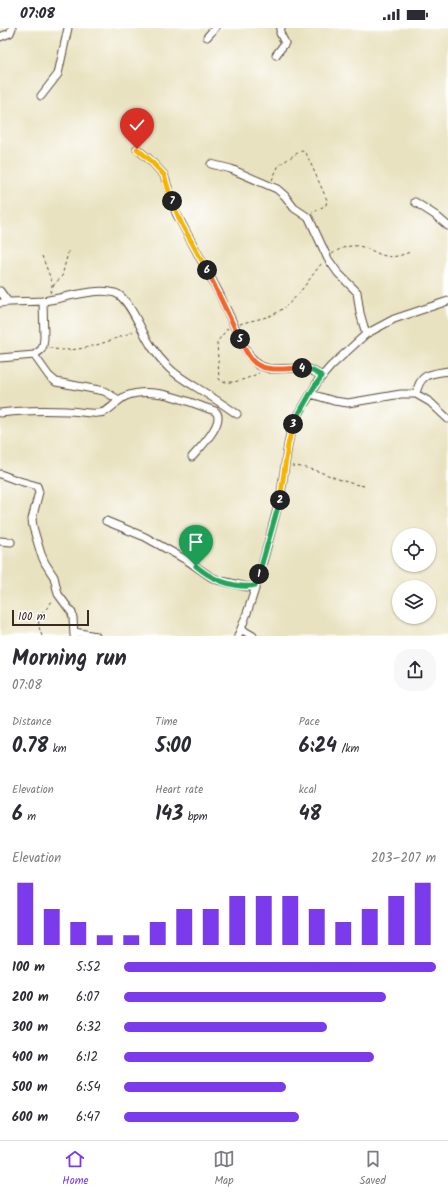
<!DOCTYPE html>
<html lang="en">
<head>
<meta charset="utf-8">
<style>
	body { margin:0; font-family:Kalam,sans-serif; background:#f7f7f7; color:#2b2b33; height:100vh; display:flex; flex-direction:column; font-size:15px; white-space:nowrap }
	* { box-sizing:border-box; margin:0 }
	p { font-size:13px; color:#7c7c81 }
	.icon { flex:none; width:22px; height:22px; fill:none; stroke:currentColor; stroke-width:2; stroke-linecap:round; stroke-linejoin:round }
	.map { position:relative; height:608px; overflow:hidden }
	.side { display:flex; flex-direction:column; background:#fff; flex:1 }
	.side>* { flex:none }
	.controls { position:absolute; left:392px; top:500px; display:grid; gap:8px }
	.controls a { display:grid; place-items:center; width:44px; height:44px; border-radius:50%; background:#fff; box-shadow:0 1px 3px #0004; font-size:20px }
	.scale { position:absolute; left:12px; bottom:10px; width:77px; box-sizing:border-box; padding-left:4px; border:2px solid #3b2a1e; border-top:0; font-size:11px; line-height:14px; white-space:nowrap; color:#3b2a1e; -webkit-text-stroke:3px #fff; paint-order:stroke }
	.pin { position:absolute; display:grid; place-items:center; width:34px; height:34px; color:#fff; margin:-41px -17px; border-radius:50% 50% 50% 0; rotate:-45deg; box-shadow:0 0 4px #0007 }
	.pin .icon { rotate:45deg }
	.km { position:absolute; width:20px; height:20px; margin:-10px; border-radius:50%; background:#222; color:#fff; font-size:11px; line-height:20px; text-align:center }
	.round { display:grid; place-items:center; flex:none; width:42px; height:42px; border-radius:16px; background:#f7f7f7 }
	.headline { display:flex; align-items:center; justify-content:space-between; height:68px; padding:0 12px }
	h1 { font-size:22px; font-weight:600; line-height:30px }
	.stats { display:grid; grid-template-columns:repeat(3,1fr); gap:6px; height:68px; padding:4px 12px }
	.stats div { display:grid; align-content:center }
	.stats b { font-size:20px; font-weight:600 }
	.stats small { font-size:11px; font-weight:400 }
	.stats p { font-size:11px }
	.chart { height:112px; padding:8px 12px }
	.chart p { display:flex; justify-content:space-between }
	.chart svg { width:100%; height:72px; margin-top:4px; stroke:#7c3aed; stroke-width:6 }
	ul { padding:0 12px; list-style:none; font-size:13px }
	li { display:grid; grid-template-columns:64px 48px 1fr; align-items:center; height:30px }
	li i { height:10px; border-radius:5px; background:#7c3aed }
	.status { display:flex; justify-content:space-between; align-items:center; height:28px; padding:0 20px; background:#fff; direction:ltr }
	.status svg { height:11px; fill:currentColor }
	.menu { display:flex; justify-content:space-around; align-items:center; height:56px; border-top:1px solid #e1e1e2; background:#fff; font-size:11px; color:#7c7c81 }
	.menu a { display:grid; justify-items:center; gap:2px }
	.menu .selected { color:#7c3aed }
	.map>svg:first-child { display:block }
	.lines { fill:none; stroke-linecap:round; stroke-linejoin:round }
	.minor-casing { stroke:#554636; stroke-width:9 }
	.path { stroke:#554636; stroke-width:1; stroke-dasharray:3 3; stroke-linecap:butt }
	.minor { stroke:#fff; stroke-width:7 }
	.split-1-casing { stroke:#fff; stroke-width:8 }
	.split-2-casing { stroke:#fff; stroke-width:8 }
	.split-3-casing { stroke:#fff; stroke-width:8 }
	.split-4-casing { stroke:#fff; stroke-width:8 }
	.split-5-casing { stroke:#fff; stroke-width:8 }
	.split-6-casing { stroke:#fff; stroke-width:8 }
	.split-7-casing { stroke:#fff; stroke-width:8 }
	.split-8-casing { stroke:#fff; stroke-width:8 }
	.split-1 { stroke:#22a559; stroke-width:5 }
	.split-2 { stroke:#22a559; stroke-width:5 }
	.split-3 { stroke:#f5b400; stroke-width:5 }
	.split-4 { stroke:#22a559; stroke-width:5 }
	.split-5 { stroke:#f0652b; stroke-width:5 }
	.split-6 { stroke:#f0652b; stroke-width:5 }
	.split-7 { stroke:#f5b400; stroke-width:5 }
	.split-8 { stroke:#f5b400; stroke-width:5 }
</style>
</head>
<body>
<div class="status"><b>07:08</b><svg viewBox="0 0 49 12"><path d="M0 12V9h3v3zM5 12V6h3v6zM10 12V3h3v9zM15 12V0h3v12zM26 1h20v11H26zM47 4h2v5h-2z"/></svg></div>
<div class="map">
<svg width="448" height="608" viewBox="0 0 448 608">
	<rect width="100%" height="100%" fill="#fff"/>
	<filter id="ink" filterUnits="userSpaceOnUse"><feTurbulence type="fractalNoise" baseFrequency=".025" numOctaves="2"/><feDisplacementMap in="SourceGraphic" scale="8" xChannelSelector="R" yChannelSelector="G"/><feConvolveMatrix kernelMatrix="1 2 1 2 8 2 1 2 1" color-interpolation-filters="sRGB"/></filter>
	<filter id="wash" filterUnits="userSpaceOnUse"><feTurbulence type="fractalNoise" baseFrequency=".012" numOctaves="4" result="noise"/><feDisplacementMap in="SourceGraphic" scale="16" xChannelSelector="R" yChannelSelector="G"/><feGaussianBlur stdDeviation="0.9" result="paint"/><feColorMatrix in="noise" values="0 0 0 0 0 0 0 0 0 0 0 0 0 0 0 0 0 1.4 0 .05"/><feComposite in="paint" operator="in"/></filter>
	<g filter="url(#wash)">
		<rect width="100%" height="100%" fill="#e9e2c0"/>
	</g>
	<g filter="url(#ink)">
		<g class="lines">
			<defs>
				<path id="minor" d="M0 9 10 5 12 0
					M207 9 215 0
					M276 27 285 15 280 5 281 0
					M41 68 58 46 68 0
					M137 121 149 131 164 147 176 185 219 265 243 317 251 330 258 337 270 341 306 340 311 342 322 348
					M211 136 231 141 277 161 285 168 294 180 309 190 328 231 338 245 357 264 360 285 366 306
					M415 174 435 187 448 198
					M0 263 8 274
					M0 275C14 273 28 274 42 273 63 271 95 259 115 265 128 268 142 304 150 316 155 324 162 333 169 340 177 348 189 355 199 361 212 369 224 377 237 386
					M34 327 49 348 56 354 104 363 119 372
					M0 330 34 327 41 322 43 318 44 310 43 273
					M311 366 334 373 348 375 401 366H416L430 374 448 391
					M416 366C420 345 430 346 448 343
					M0 385C22 382 45 382 68 383 78 383 88 386 98 385 110 385 116 372 126 368 154 357 188 374 215 383 227 393 199 421 192 429
					M0 446 16 452 37 458 39 464 32 491 33 499 41 526 45 535 54 549 58 566 72 585 73 590 74 608
					M106 493 145 509 188 533 211 549 218 552 243 558 249 559 256 557
					M0 513 11 514
					M241 601 253 608
					M74 604 96 608
					M238 608C256 566 266 521 278 478L281 465 288 417 292 398 318 353 331 338 366 306 394 291 448 273"/>
			</defs>
			<use href="#minor" class="minor-casing"/>
			<path class="path" d="M272 152 279 137 299 124 302 123 306 125 327 172 326 177 312 185
				M332 226C343 218 355 215 368 221 374 223 379 227 386 228 393 230 403 227 410 224
				M42 228 52 254V258L50 266
				M53 258 62 248 69 221
				M240 296C251 292 265 291 276 285 297 273 307 253 322 235
				M228 300 217 314 219 351C228 359 249 350 259 345
				M49 320C78 327 109 313 135 303
				M292 438C318 439 339 455 365 458
				M42 608C33 586 44 588 53 571"/>
			<use href="#minor" class="minor"/>
		</g>
	</g>
	<g class="lines" filter="url(#ink)">
		<defs>
			<path id="split-1" d="M196 538C201 542 206 546 212 549 223 555 244 561 256 557L259 546"/>
			<path id="split-2" d="M259 546 280 472"/>
			<path id="split-3" d="M280 472 288 417 293 396"/>
			<path id="split-4" d="M293 396 314 359 322 348 311 342 302 340"/>
			<path id="split-5" d="M240 311C244 319 249 333 258 337 270 344 289 340 302 340"/>
			<path id="split-6" d="M207 242 240 311"/>
			<path id="split-7" d="M172 173 181 195 207 242"/>
			<path id="split-8" d="M137 121 149 131 164 147 172 173"/>
		</defs>
		<use href="#split-1" class="split-1-casing"/>
		<use href="#split-2" class="split-2-casing"/>
		<use href="#split-3" class="split-3-casing"/>
		<use href="#split-4" class="split-4-casing"/>
		<use href="#split-5" class="split-5-casing"/>
		<use href="#split-6" class="split-6-casing"/>
		<use href="#split-7" class="split-7-casing"/>
		<use href="#split-8" class="split-8-casing"/>
		<use href="#split-1" class="split-1"/>
		<use href="#split-2" class="split-2"/>
		<use href="#split-3" class="split-3"/>
		<use href="#split-4" class="split-4"/>
		<use href="#split-5" class="split-5"/>
		<use href="#split-6" class="split-6"/>
		<use href="#split-7" class="split-7"/>
		<use href="#split-8" class="split-8"/>
	</g>
</svg>
<div class="controls">
<a><svg class="icon" aria-label="locate" viewBox="0 0 24 24"><circle cx="12" cy="12" r="6"/><path d="M12 2v4M12 18v4M2 12h4M18 12h4"/></svg></a>
<a><svg class="icon" aria-label="layers" viewBox="0 0 24 24"><path d="M12 4l9 5-9 5-9-5zM3 14l9 5 9-5"/></svg></a>
</div>
<div class="scale">100 m</div>
<div class="pin" style="left:196px;top:538px;background:#1e9e55"><svg class="icon" aria-label="arrive" viewBox="0 0 24 24"><path d="M6 21V4h12l-3 4 3 4H6"/></svg></div>
<div class="pin" style="left:137px;top:121px;background:#d93025"><svg class="icon" aria-label="check" viewBox="0 0 24 24"><path d="M5 12l5 5 9-10"/></svg></div>
<b class="km" style="left:259px;top:546px">1</b>
<b class="km" style="left:280px;top:472px">2</b>
<b class="km" style="left:293px;top:396px">3</b>
<b class="km" style="left:302px;top:340px">4</b>
<b class="km" style="left:240px;top:311px">5</b>
<b class="km" style="left:207px;top:242px">6</b>
<b class="km" style="left:172px;top:173px">7</b>
</div>
<section class="side">
<div class="headline"><div><h1>Morning run</h1><p>07:08</p></div><a class="round"><svg class="icon" aria-label="share" viewBox="0 0 24 24"><path d="M12 15V3M7 8l5-5 5 5M5 13v7h14v-7"/></svg></a></div>
<div class="stats">
<div><p>Distance</p><b>0.78<small> km</small></b></div>
<div><p>Time</p><b>5:00</b></div>
<div><p>Pace</p><b>6:24<small> /km</small></b></div>
</div>
<div class="stats">
<div><p>Elevation</p><b>6<small> m</small></b></div>
<div><p>Heart rate</p><b>143<small> bpm</small></b></div>
<div><p>kcal</p><b>48</b></div>
</div>
<div class="chart"><p><span>Elevation</span>203–207 m</p>
<svg viewBox="0 0 160 44" preserveAspectRatio="none"><path d="M5 44V6M15 44V22M25 44V30M35 44V38M45 44V38M55 44V30M65 44V22M75 44V22M85 44V14M95 44V14M105 44V14M115 44V22M125 44V30M135 44V22M145 44V14M155 44V6"/></svg>
</div>
<ul>
<li><b>100 m</b>5:52<i style="width:100%"></i></li>
<li><b>200 m</b>6:07<i style="width:84%"></i></li>
<li><b>300 m</b>6:32<i style="width:65%"></i></li>
<li><b>400 m</b>6:12<i style="width:80%"></i></li>
<li><b>500 m</b>6:54<i style="width:52%"></i></li>
<li><b>600 m</b>6:47<i style="width:56%"></i></li>
</ul>
</section>
<nav class="menu">
<a class="selected"><svg class="icon" aria-label="home" viewBox="0 0 24 24"><path d="M3 11l9-7 9 7M6 9v11h12V9"/></svg>Home</a>
<a><svg class="icon" aria-label="map" viewBox="0 0 24 24"><path d="M3 6l6-2 6 2 6-2v14l-6 2-6-2-6 2zM9 4v14M15 6v14"/></svg>Map</a>
<a><svg class="icon" aria-label="saved" viewBox="0 0 24 24"><path d="M7 4h10v16l-5-4-5 4z"/></svg>Saved</a>
</nav>
</body>
</html>
